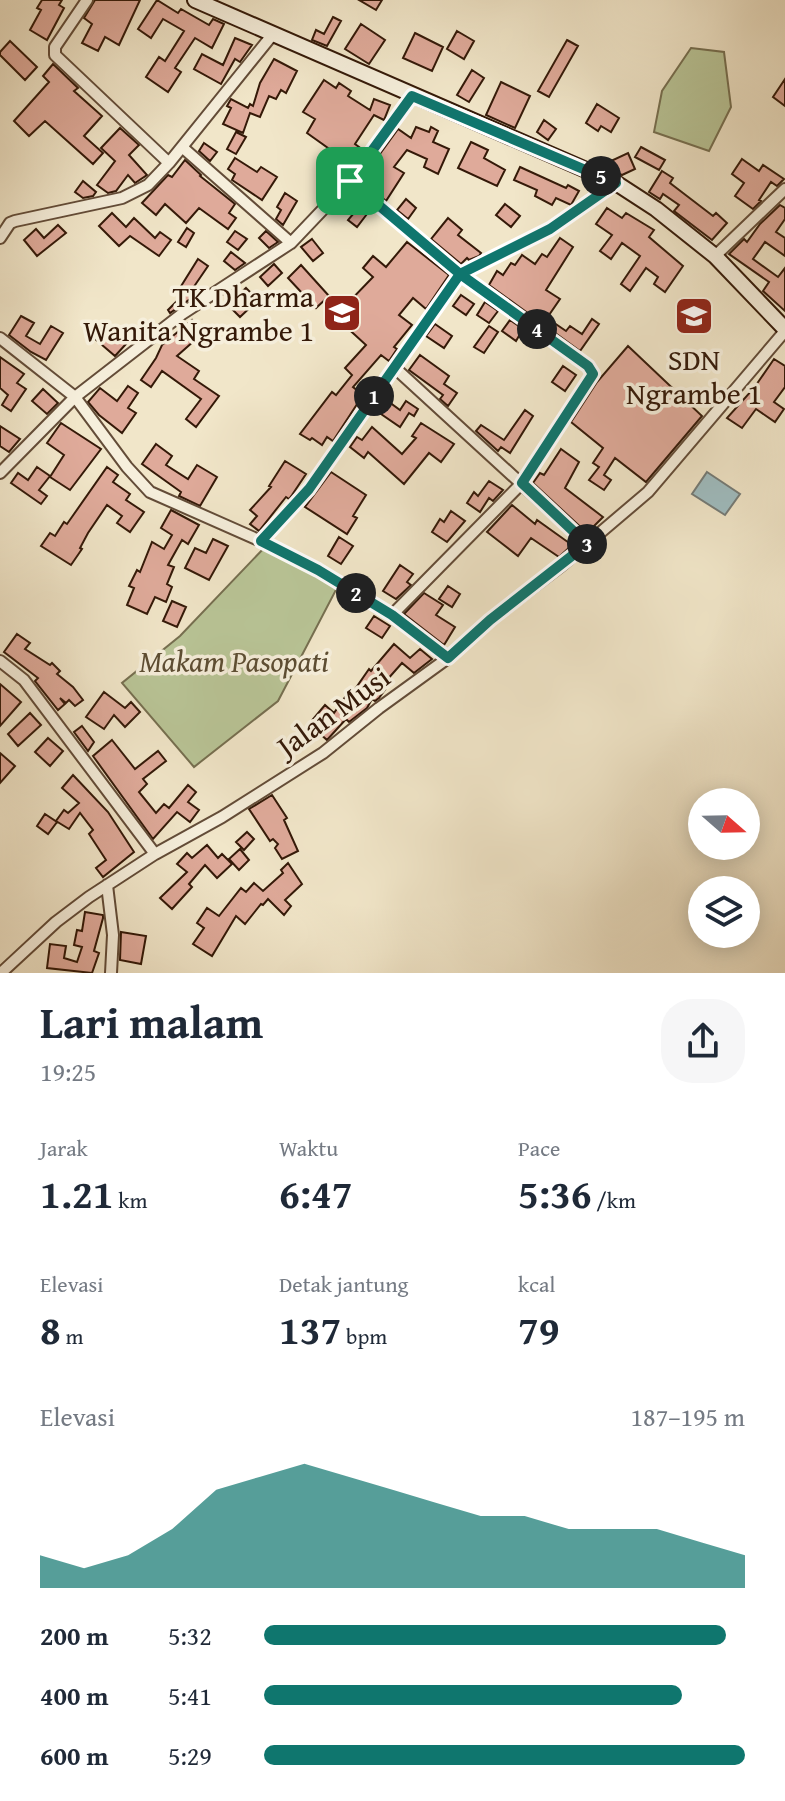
<!DOCTYPE html>
<html lang="id">
<head>
<meta charset="utf-8">
<style>
	body { margin:0; font-family:"Gentium Book Plus",serif; background:#f6f6f7; color:#1f2937; height:100vh; display:flex; flex-direction:column; font-size:30px; white-space:nowrap }
	* { box-sizing:border-box; margin:0 }
	p { font-size:26px; color:#747a83 }
	.icon { flex:none; width:44px; height:44px; fill:none; stroke:currentColor; stroke-width:2; stroke-linecap:round; stroke-linejoin:round }
	.map { position:relative; height:973px; overflow:hidden }
	.side { display:flex; flex-direction:column; background:#fff; flex:1 }
	.side>* { flex:none }
	.needle { width:52px; rotate:110deg }
	.buttons { position:absolute; left:688px; top:788px; display:grid; gap:16px }
	.buttons a { display:grid; place-items:center; width:72px; height:72px; border-radius:50%; background:#fff; box-shadow:0 4px 20px #0003; font-size:40px }
	.pin { position:absolute; display:grid; place-items:center; width:68px; height:68px; color:#fff; margin:-34px; border-radius:16px; box-shadow:0 4px 12px #0006 }
	.km { position:absolute; width:40px; height:40px; margin:-20px; border-radius:50%; background:#222; color:#fff; font-size:22px; line-height:40px; text-align:center }
	.round { display:grid; place-items:center; flex:none; width:84px; height:84px; border-radius:32px; background:#f6f6f7 }
	.headline { display:flex; align-items:center; justify-content:space-between; height:136px; padding:0 40px }
	h1 { font-size:44px; font-weight:800; line-height:60px }
	.metrics { display:grid; grid-template-columns:repeat(3,1fr); gap:12px; height:136px; padding:8px 40px }
	.metrics div { display:grid; align-content:center }
	.metrics b { font-size:40px; font-weight:800 }
	.metrics small { font-size:22px; font-weight:400 }
	.metrics p { font-size:22px }
	.chart { height:224px; padding:16px 40px }
	.chart p { display:flex; justify-content:space-between }
	.chart svg { width:100%; height:144px; margin-top:8px; fill:#0f766e; opacity:.7 }
	ul { padding:0 40px; list-style:none; font-size:26px }
	li { display:grid; grid-template-columns:128px 96px 1fr; align-items:center; height:60px }
	li i { height:20px; border-radius:10px; background:#0f766e }
	.map>svg:first-child { display:block }
	.green { fill:#b9c597; stroke:#766f50; stroke-width:2 }
	.water { fill:#9fbdc1; stroke:#747b77; stroke-width:2 }
	.building { fill:#dfaa9a; stroke:#341908; stroke-width:2 }
	.lines { fill:none; stroke-linecap:round; stroke-linejoin:round }
	.street-casing { stroke:#634c38; stroke-width:14 }
	.secondary-casing { stroke:#341908; stroke-width:18 }
	.street { stroke:#f6efdc; stroke-width:10 }
	.secondary { stroke:#f6efdc; stroke-width:14 }
	.route-casing { stroke:#fff; stroke-width:16 }
	.route { stroke:#0f766e; stroke-width:10 }
	.labels { text-anchor:middle; dominant-baseline:central; stroke-width:7; stroke-linejoin:round; paint-order:stroke }
	.poi-label { font-size:30px; fill:#341908; stroke:#f6efdc; text-anchor:end }
	.park-label { font-size:30px; font-style:italic; fill:#5c4d33; stroke:#f6efdc }
	.street-label { font-size:30px; fill:#341908; stroke:#f6efdc }
</style>
</head>
<body>
<div class="map">
<svg width="785" height="973" viewBox="0 0 785 973">
	<rect width="100%" height="100%" fill="#f1e6c9"/>
	<filter id="stains"><feTurbulence type="fractalNoise" baseFrequency=".0025" numOctaves="4"/><feColorMatrix values="0 0 0 0 .2 0 0 0 0 .09 0 0 0 0 .02 0 0 0 .5 -.17"/></filter>
	<radialGradient id="worn" r=".72"><stop offset=".6" stop-color="#630" stop-opacity="0"/><stop offset="1" stop-color="#630" stop-opacity=".3"/></radialGradient>
	<path class="green" d="M691 48 724 52 731 107 709 151 654 132 662 91Z
		M265 547 338 586 278 701 194 767 122 683 180 636Z"/>
	<path class="water" d="M707 472 740 494 725 515 692 494Z"/>
	<path class="building" d="M42 0H62L59 5 64 8 47 40 30 30 41 10 37 8Z
		M95 0H140L119 45 105 37 98 51 82 43 92 24 84 18Z
		M157 0 178 13 181 9 209 25 213 19 224 24 212 48 195 38 175 68 181 72 168 92 146 77 159 57 165 61 184 31 163 19 151 38 138 29Z
		M359 0H382L376 10Z
		M333 17 341 21 327 46 312 40 316 30 324 34Z
		M361 24 385 40 369 64 345 49Z
		M457 31 474 41 464 59 447 49Z
		M415 33 443 47 432 71 403 58Z
		M235 38 252 45 240 62 235 59 221 84 194 69 202 54 223 65Z
		M567 40 578 46 549 97 538 91Z
		M10 41 37 67 25 80 0 55V52Z
		M274 59 297 71 286 93 281 90 276 99 269 96 260 117 250 113 243 133 223 124 231 108 227 106 231 99 248 108 250 104 253 106 260 83Z
		M53 64 78 88 74 91 102 116 84 136 103 153 93 164 45 121 29 136 14 121 49 82 43 76Z
		M472 70 484 78 469 102 457 95Z
		M785 79V106L773 97Z
		M324 80 336 88 339 83 351 91 348 96 370 110 374 99 390 105 384 120 374 115 355 144 363 150 352 165 307 133 315 119 303 112Z
		M501 82 530 96 515 128 486 115Z
		M597 104 619 118 611 132 601 126 598 131 586 123Z
		M544 120 556 129 548 140 537 132Z
		M416 127 429 132 431 127 438 131 433 142 449 149 438 174 424 167 427 159 407 150 394 167 404 173 386 201 361 180 398 129 411 138Z
		M120 128 139 145 129 155 147 175 135 183 128 175 116 191 108 193 97 185 115 161 101 148Z
		M236 132 246 137 236 154 227 149Z
		M471 142 488 150 484 158 505 170 497 186 458 168Z
		M204 143 217 152 210 161 199 151Z
		M641 147 665 160 659 170 635 157Z
		M628 153 635 169 622 175 617 172 611 161Z
		M235 158 257 172 261 167 277 177 262 200 232 180 235 174 228 169Z
		M742 159 759 171 763 165 784 179 777 186 771 182 759 200 761 201 753 209 735 196 744 183 732 174Z
		M185 160 201 175 200 176 235 204 229 213 236 218 228 229 199 208 186 223 165 204 156 215 142 203 168 175 172 177Z
		M520 167 566 188 568 185 579 191 571 205 556 198 552 205 535 196 537 190 514 180Z
		M662 171 673 178 670 183 713 216 716 213 727 223 712 240 674 211 679 205 663 194 660 199 649 192Z
		M83 181 96 192 93 196 83 198 75 192Z
		M285 193 297 201 283 225 276 219 281 210 277 207Z
		M406 199 416 208 408 219 397 210Z
		M505 204 520 216 511 227 496 215Z
		M780 205 785 208V219L776 232 785 238V256L765 242 753 259 778 277 785 268V311L763 291 769 282 729 254 744 239 747 242 760 224Z
		M359 207 367 214 357 227 348 220Z
		M607 208 622 218 626 213 654 230 649 237 683 266 665 292 654 284 658 277 646 268 630 291 621 284 640 256 622 243 611 259 600 251 612 235 596 224Z
		M112 213 126 227 134 218 155 238 160 232 171 240 159 256 130 236 119 246 99 226Z
		M448 218 462 230 458 235 481 253 479 256 469 260 467 258 461 264 431 239Z
		M58 225 66 233 37 256 24 240 36 229 44 238Z
		M187 228 194 233 186 247 178 242Z
		M235 231 247 239 238 250 227 242Z
		M266 231 278 242 269 248 259 238Z
		M560 238 573 247 546 290 560 299 547 318 566 331 570 326 582 334 592 319 599 324 580 351 489 285 497 271 503 275 511 263 515 265 522 255 535 264 542 254 547 257Z
		M312 239 323 253 313 261 301 247Z
		M407 242 449 275 426 309 413 298 399 315 412 325 394 347 397 349 389 361 381 355 353 387 363 395 333 441 327 437 322 445 312 438 310 440 300 434 332 392 336 395 352 375 345 368 366 345 343 324 342 326 329 316 343 299 348 303 373 277 363 268 373 256 386 267Z
		M231 252 245 263 235 270 224 261Z
		M198 259 208 266 193 288 197 290 193 297 170 313 168 310 183 295 178 291Z
		M274 264 282 273 268 286 260 277Z
		M301 265 329 296 316 308 288 278Z
		M246 288 258 300 240 317 228 305Z
		M461 295 474 304 466 315 453 306Z
		M485 302 498 311 489 323 477 315Z
		M21 316 34 323 26 336 40 344 51 326 63 333 46 360 31 352 9 335Z
		M192 320 203 333 177 356 199 371 194 379 219 396 196 427 186 419 201 399 162 371 151 387 141 380 156 358 162 345Z
		M510 320 523 329 516 341 502 331Z
		M435 324 452 336 444 348 426 336Z
		M106 326 126 344 115 356 95 339Z
		M489 326 498 332 484 353 474 347Z
		M628 346 702 416 646 482 615 458 604 475 611 480 604 490 589 480 599 467 593 463 603 448 571 422 597 382Z
		M420 355 449 376 444 384 457 393 448 406 440 399 443 395 409 370Z
		M0 357 24 374 17 383 26 389 11 411 2 405 8 395 0 388Z
		M774 359 785 366V387L774 402 784 409 775 422 756 409 742 428 727 418 754 388Z
		M563 366 576 375 565 391 552 382Z
		M128 386 138 393 128 408 136 413 122 433 99 415 88 402 100 388 117 401Z
		M43 389 58 403 47 414 32 401Z
		M406 401 418 409 414 416 409 413 400 427 381 414 389 402 400 410Z
		M525 410 533 416 510 453 501 447 498 451 476 431 481 425 504 440Z
		M61 423 101 449 70 490 50 477 64 455 47 443Z
		M421 423 454 444 441 462 429 453 404 484 368 452 364 458 350 447 357 437 362 440 372 427 402 454 416 438 412 436Z
		M0 426 20 439 9 452 0 446Z
		M156 444 172 456 166 465 188 479 197 465 217 477 200 506 179 496 181 492 142 464Z
		M561 449 579 462 565 488 603 517 587 533 533 483 540 473 544 475Z
		M285 461 306 474 292 495 289 499 286 497 259 531 250 524 257 516 250 510 271 487 269 486Z
		M37 467 50 476 39 490 47 496 41 504 11 483 18 473 28 480Z
		M107 467 118 475 113 482 130 494 126 500 144 512 130 532 117 523 122 516 107 505 88 533 80 548 82 549 71 565 41 546 50 533 55 536 64 522 67 524Z
		M331 472 366 495 353 516 357 518 347 534 305 507Z
		M489 481 503 490 493 501 489 498 480 512 467 503 474 492 478 496Z
		M512 505 535 524 537 520 572 545 559 557 531 538 518 556 487 532Z
		M171 510 199 525 188 544 182 540 168 565 174 567 167 584 172 587 166 602 155 597 147 614 127 605 134 588 129 586 137 570 140 572 152 542 164 549 172 535 161 528Z
		M451 511 465 521 447 542 432 532 440 519 444 522Z
		M339 537 353 546 341 564 328 556Z
		M213 539 228 546 209 580 185 568 195 548 206 553Z
		M400 565 413 574 407 582 411 585 396 599 383 591Z
		M448 586 460 594 452 607 439 599Z
		M424 593 443 605 436 615 455 627 444 645 404 614Z
		M172 601 186 607 177 627 163 621Z
		M374 616 390 626 382 638 366 628Z
		M17 634 30 643 25 649 50 665 52 663 60 671 57 674 73 687 83 700 75 706 69 700 66 703 60 698 65 704 58 710 35 681 38 678 4 652Z
		M394 644 410 658 420 649 432 659 414 673 402 663 386 681 389 684 379 698 375 701 372 699 367 708 349 722 346 719 327 740 309 724 325 705 334 713 350 690 353 692 369 669 371 671Z
		M0 684 21 702 0 726Z
		M104 692 125 708 131 702 140 712 125 727 114 715 104 729 86 717Z
		M30 713 41 725 18 746 8 734Z
		M82 726 94 742 88 751 74 732Z
		M48 738 63 751 50 766 35 752Z
		M112 740 135 769 158 751 166 761 143 779 147 784 139 792 156 813 164 804 169 808 188 785 196 792 188 802 199 810 190 822 177 812 153 839 93 756Z
		M0 753 15 766 0 783Z
		M73 775 108 812 134 852 103 877 96 868 106 860 89 834 93 830 80 813 69 829 56 821 64 810 68 813 79 803 62 788Z
		M272 795 287 818 284 820 298 851 282 859 275 848 278 844 273 839 270 841 249 809Z
		M45 814 57 822 48 834 37 826Z
		M247 832 254 839 244 850 236 842Z
		M207 845 218 858 222 854 232 864 217 878 205 865 189 884 192 887 172 909 160 898 187 872 177 864 187 853 192 858Z
		M240 849 249 860 239 870 229 859Z
		M288 863 302 884 285 900 291 906 284 915 268 899 263 905 261 904 245 924 236 916 212 956 193 944 204 928 197 923 207 908 219 916 241 888 246 892 254 883 263 891 283 873 281 870Z
		M85 912 103 915V918L94 951 99 953 92 973 47 968 50 944 66 946 64 958 77 962 82 947 74 945 77 930 82 931Z
		M121 932 146 936 141 964 120 960Z"/>
	<g class="lines">
		<defs>
			<path id="street" d="M87 0 55 47V55L169 163
				M182 147 291 243
				M350 181 460 274 588 366 593 374 522 483 392 615
				M0 238 10 223 15 221 122 198 148 185 169 163 273 34
				M715 256 785 189
				M0 338 75 397 127 467 150 492 261 541 318 570 392 615 448 658
				M395 368 587 544
				M0 473 75 397 182 314 291 243 350 181 412 96
				M261 541 309 489 460 274 550 229 616 183
				M0 661 24 680 155 854
				M107 885 113 935 111 973
				M1 973 56 922 89 897 155 854 222 817 323 753 379 708 448 658 490 620 561 566 648 492 785 331"/>
			<path id="secondary" d="M195 0 616 183 656 209 715 256 785 329"/>
		</defs>
		<use href="#street" class="street-casing"/>
		<use href="#secondary" class="secondary-casing"/>
		<use href="#street" class="street"/>
		<use href="#secondary" class="secondary"/>
	</g>
	<g class="lines">
		<defs>
			<path id="route" d="M350 181 460 274 309 489 261 541 318 570 392 615 448 658 490 620 587 544 522 483 593 374 588 366 460 274 550 229 616 183 412 96 350 181"/>
		</defs>
		<use href="#route" class="route-casing"/>
		<use href="#route" class="route"/>
	</g>
	<defs>
		<symbol id="school-square" viewBox="-11 -11 22 22"><rect x="-9" y="-9" width="18" height="18" rx="4" fill="#8f2418" stroke="#f6efdc"/><path d="M0-5L7-2L0 1L-7-2ZM-4 1L0 2.5L4 1V4Q0 6-4 4Z" fill="#fff"/></symbol>
	</defs>
	<g fill-rule="evenodd">
		<use href="#school-square" x="320" y="291" width="44" height="44"/>
		<use href="#school-square" x="672" y="294" width="44" height="44"/>
	</g>
	<g class="labels">
		<g class="poi-label">
			<text x="314" y="296">TK Dharma<tspan x="314" dy="34">Wanita Ngrambe 1</tspan></text>
			<text x="694" y="359" text-anchor="middle">SDN<tspan x="694" dy="34">Ngrambe 1</tspan></text>
		</g>
		<g class="park-label">
			<text x="234" y="661">Makam Pasopati</text>
		</g>
		<g class="street-label">
			<text transform="translate(333 711) rotate(-36)">Jalan Musi</text>
		</g>
	</g>
	<rect width="100%" height="100%" filter="url(#stains)"/>
	<rect width="100%" height="100%" fill="url(#worn)"/>
</svg>
<div class="buttons">
<a><svg class="needle" viewBox="-14 -14 28 28"><path d="M0-13l5 13h-10z" fill="#e53935"/><path d="M0 13l5-13h-10z" fill="#747a83"/></svg></a>
<a><svg class="icon" aria-label="layers" viewBox="0 0 24 24"><path d="M12 4l9 5-9 5-9-5zM3 14l9 5 9-5"/></svg></a>
</div>
<div class="pin" style="left:350px;top:181px;background:#1e9e55"><svg class="icon" aria-label="arrive" viewBox="0 0 24 24"><path d="M6 21V4h12l-3 4 3 4H6"/></svg></div>
<b class="km" style="left:374px;top:396px">1</b>
<b class="km" style="left:356px;top:593px">2</b>
<b class="km" style="left:587px;top:544px">3</b>
<b class="km" style="left:537px;top:329px">4</b>
<b class="km" style="left:601px;top:176px">5</b>
</div>
<section class="side">
<div class="headline"><div><h1>Lari malam</h1><p>19:25</p></div><a class="round"><svg class="icon" aria-label="share" viewBox="0 0 24 24"><path d="M12 15V3M7 8l5-5 5 5M5 13v7h14v-7"/></svg></a></div>
<div class="metrics">
<div><p>Jarak</p><b>1.21<small> km</small></b></div>
<div><p>Waktu</p><b>6:47</b></div>
<div><p>Pace</p><b>5:36<small> /km</small></b></div>
</div>
<div class="metrics">
<div><p>Elevasi</p><b>8<small> m</small></b></div>
<div><p>Detak jantung</p><b>137<small> bpm</small></b></div>
<div><p>kcal</p><b>79</b></div>
</div>
<div class="chart"><p><span>Elevasi</span>187–195 m</p>
<svg viewBox="0 0 160 44" preserveAspectRatio="none"><path d="M0 44V34L10 38L20 34L30 26L40 14L50 10L60 6L70 10L80 14L90 18L100 22L110 22L120 26L130 26L140 26L150 30L160 34V44z"/></svg>
</div>
<ul>
<li><b>200 m</b>5:32<i style="width:96%"></i></li>
<li><b>400 m</b>5:41<i style="width:87%"></i></li>
<li><b>600 m</b>5:29<i style="width:100%"></i></li>
</ul>
</section>
</body>
</html>
